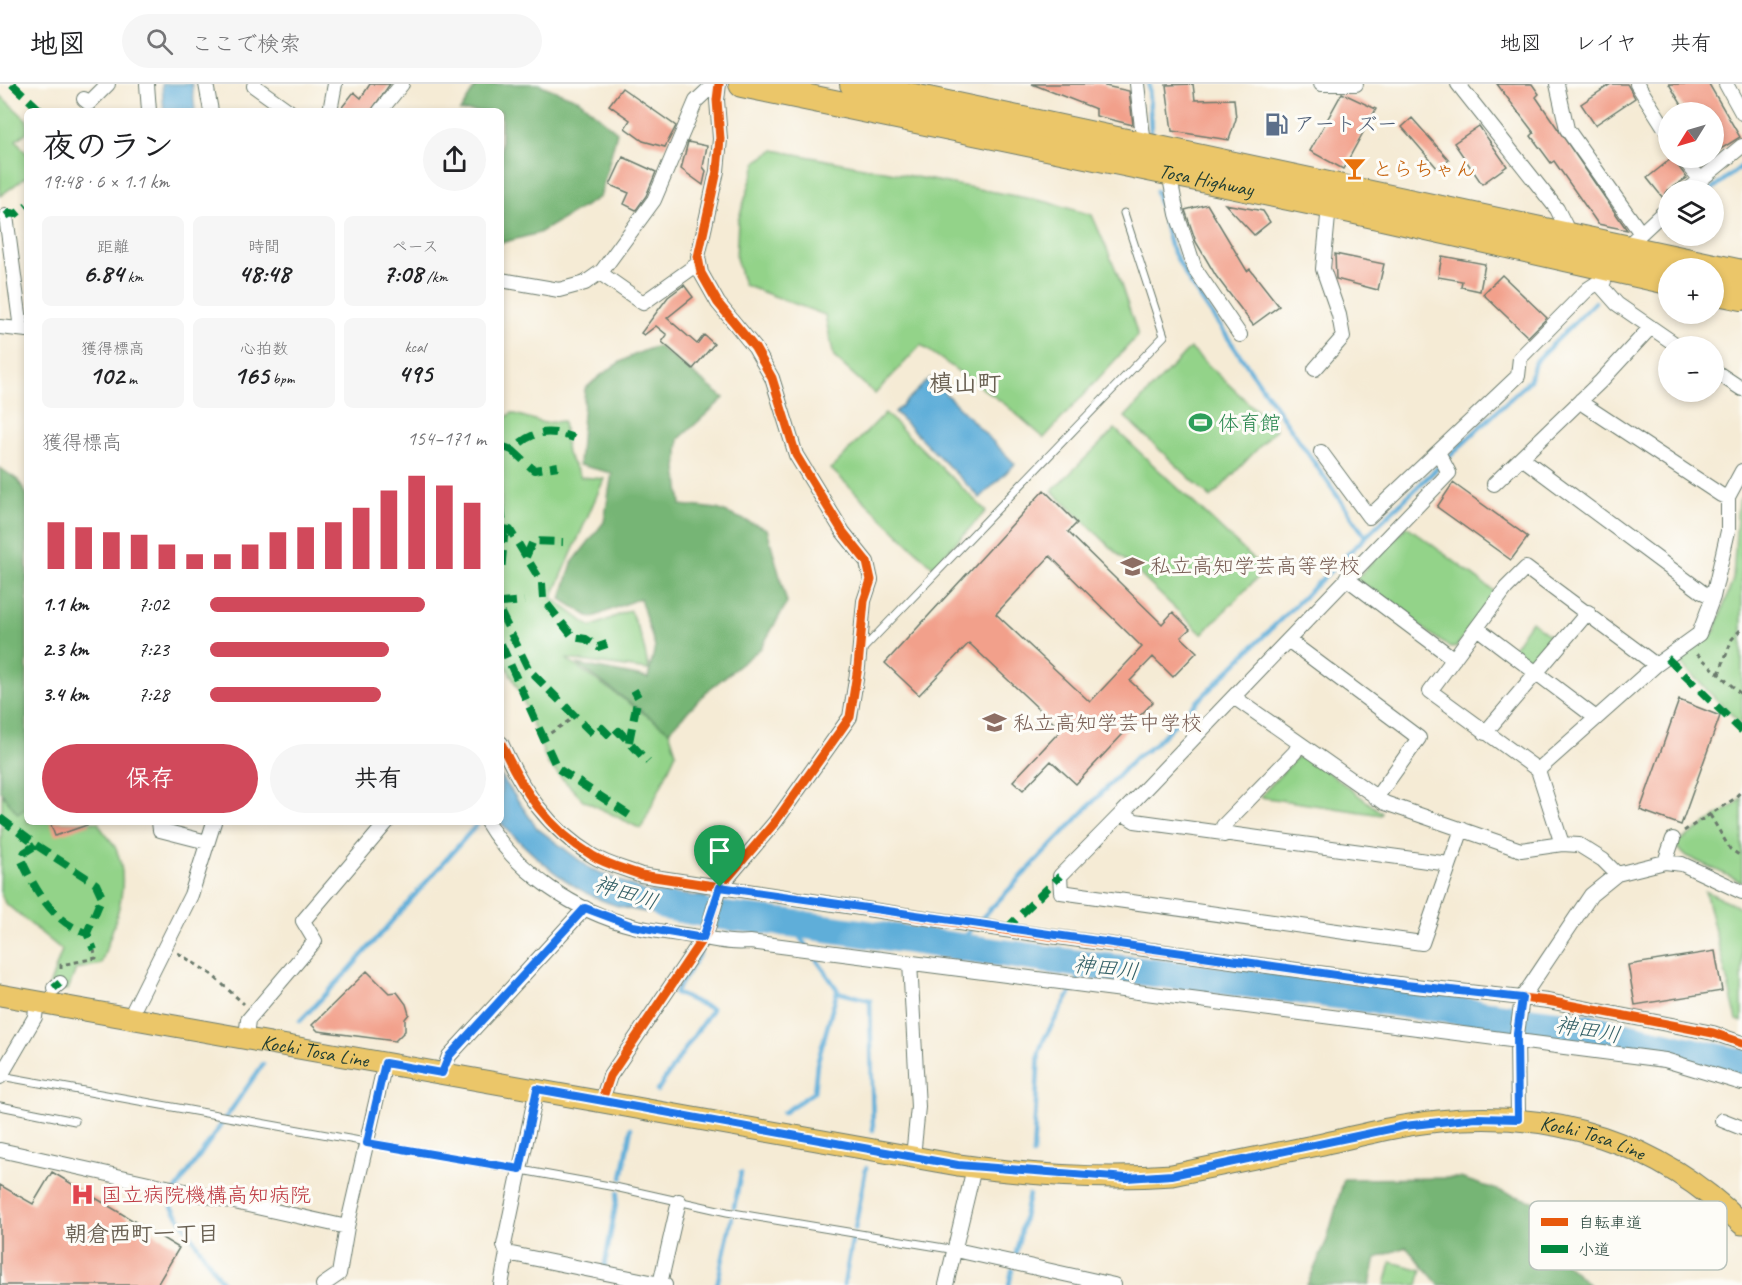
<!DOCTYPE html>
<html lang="ja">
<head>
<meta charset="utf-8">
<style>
	body { margin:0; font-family:Caveat,"Klee One",sans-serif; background:#f6f6f6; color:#202124; height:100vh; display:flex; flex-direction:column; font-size:22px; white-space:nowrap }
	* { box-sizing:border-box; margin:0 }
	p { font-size:20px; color:#757577 }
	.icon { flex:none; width:33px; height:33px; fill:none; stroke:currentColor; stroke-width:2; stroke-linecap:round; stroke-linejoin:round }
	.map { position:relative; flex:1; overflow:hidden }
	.panel { position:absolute; left:24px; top:24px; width:480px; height:717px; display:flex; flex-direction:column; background:#fff; border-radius:9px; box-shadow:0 3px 9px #0003 }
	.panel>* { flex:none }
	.needle { width:39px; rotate:233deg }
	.controls { position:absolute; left:1658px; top:18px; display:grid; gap:12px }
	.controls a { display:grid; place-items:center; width:66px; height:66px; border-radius:50%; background:#fff; box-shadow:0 3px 9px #0003; font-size:30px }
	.pin { position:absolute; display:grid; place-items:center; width:51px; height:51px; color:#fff; margin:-62px -26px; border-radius:50% 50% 50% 0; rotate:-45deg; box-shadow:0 0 6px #0007 }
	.pin .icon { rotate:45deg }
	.round { display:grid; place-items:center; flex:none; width:63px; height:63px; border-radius:32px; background:#f6f6f6 }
	.overview { display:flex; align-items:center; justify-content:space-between; height:102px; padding:0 18px }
	h1 { font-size:33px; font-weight:700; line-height:45px }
	.metrics { display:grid; grid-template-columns:repeat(3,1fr); gap:9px; height:102px; padding:6px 18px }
	.metrics div { display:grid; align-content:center; border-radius:9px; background:#f6f6f6; text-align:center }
	.metrics b { font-size:26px; font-weight:700 }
	.metrics small { font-size:16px; font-weight:400 }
	.metrics p { font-size:16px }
	.chart { height:168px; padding:12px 18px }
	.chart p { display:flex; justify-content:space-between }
	.chart svg { width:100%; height:108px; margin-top:6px; stroke:#d1495b; stroke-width:6 }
	.button { display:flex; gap:12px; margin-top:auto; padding:12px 18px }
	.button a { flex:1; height:69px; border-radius:36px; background:#d1495b; color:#fff; font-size:24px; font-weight:700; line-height:69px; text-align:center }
	.button a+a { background:#f6f6f6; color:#202124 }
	ul { padding:0 18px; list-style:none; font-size:20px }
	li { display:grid; grid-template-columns:96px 72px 1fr; align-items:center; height:45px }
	li i { height:15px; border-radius:8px; background:#d1495b }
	header { display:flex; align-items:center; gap:36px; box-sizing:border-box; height:84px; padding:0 30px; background:#fff; border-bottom:2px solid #e0e0e0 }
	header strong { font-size:28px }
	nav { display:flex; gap:33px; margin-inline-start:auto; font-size:21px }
	.search { width:420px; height:54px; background:#f6f6f6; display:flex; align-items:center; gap:15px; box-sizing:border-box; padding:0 21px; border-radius:33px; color:#757577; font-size:22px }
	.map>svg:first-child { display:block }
	.green { fill:#93d389; stroke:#59885e; stroke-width:1.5 }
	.forest { fill:#76b575; stroke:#4a7954; stroke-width:1.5 }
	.water { fill:#5eaed9; stroke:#3e7686; stroke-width:1.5 }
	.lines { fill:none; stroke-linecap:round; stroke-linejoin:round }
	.stream { stroke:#5eaed9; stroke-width:4.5 }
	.river { stroke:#5eaed9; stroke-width:28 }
	.building { fill:#f2a08b; fill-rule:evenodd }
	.lane-casing { stroke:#6a7a6c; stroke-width:9 }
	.street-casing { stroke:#6a7a6c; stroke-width:16 }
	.primary-casing { stroke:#6a7a6c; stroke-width:23 }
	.highway-casing { stroke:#6a7a6c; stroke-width:28 }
	.path { stroke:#6a7a6c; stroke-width:3; stroke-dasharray:4.5 4.5; stroke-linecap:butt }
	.lane { stroke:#fff; stroke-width:7 }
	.street { stroke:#fff; stroke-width:14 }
	.primary { stroke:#ebc669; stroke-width:21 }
	.highway { stroke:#ebc669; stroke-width:26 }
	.quiet { stroke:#00873e; stroke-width:8; stroke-dasharray:15 8; stroke-linecap:butt }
	.cycleway-casing { stroke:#fdfcf7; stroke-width:13 }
	.cycleway { stroke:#e8590c; stroke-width:9 }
	.route-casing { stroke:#fff; stroke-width:12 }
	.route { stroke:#1a73e8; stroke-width:8 }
	.labels { text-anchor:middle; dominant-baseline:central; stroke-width:6; stroke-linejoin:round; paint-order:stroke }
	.service-label { font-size:21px; fill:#4e5e75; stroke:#fdfcf7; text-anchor:start }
	.food-label { font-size:21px; fill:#c56008; stroke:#fdfcf7; text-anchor:start }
	.street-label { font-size:21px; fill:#1f3d34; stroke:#fdfcf7 }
	.leisure-label { font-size:21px; fill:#27864d; stroke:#fdfcf7; text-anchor:start }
	.education-label { font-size:21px; fill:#785e54; stroke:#fdfcf7; text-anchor:start }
	.health-label { font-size:21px; fill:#be3a42; stroke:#fdfcf7; text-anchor:start }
	.water-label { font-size:22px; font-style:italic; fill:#325f66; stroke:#fdfcf7 }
	.neighbourhood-label { font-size:22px; font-weight:bold; fill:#696052; stroke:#fdfcf7 }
	.quarter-label { font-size:24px; font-weight:bold; fill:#696052; stroke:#fdfcf7 }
	.key { fill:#fdfcf7; stroke:#bac3bc; stroke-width:1.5 }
	.key-label { font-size:16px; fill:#1f3d34 }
</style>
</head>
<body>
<header>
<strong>地図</strong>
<div class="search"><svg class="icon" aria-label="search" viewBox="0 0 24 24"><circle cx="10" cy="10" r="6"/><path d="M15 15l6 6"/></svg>ここで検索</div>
<nav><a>地図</a><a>レイヤ</a><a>共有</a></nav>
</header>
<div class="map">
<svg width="1742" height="1201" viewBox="0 0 1742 1201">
	<rect width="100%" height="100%" fill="#fdfcf7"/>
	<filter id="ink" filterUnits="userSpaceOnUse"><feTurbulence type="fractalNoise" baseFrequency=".0167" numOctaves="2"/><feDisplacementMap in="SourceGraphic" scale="12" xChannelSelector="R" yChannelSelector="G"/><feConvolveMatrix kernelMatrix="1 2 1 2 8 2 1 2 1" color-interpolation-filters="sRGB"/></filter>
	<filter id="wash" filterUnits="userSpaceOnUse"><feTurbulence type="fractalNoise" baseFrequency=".008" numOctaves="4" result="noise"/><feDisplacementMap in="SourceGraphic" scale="24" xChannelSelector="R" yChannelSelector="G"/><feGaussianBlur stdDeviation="1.35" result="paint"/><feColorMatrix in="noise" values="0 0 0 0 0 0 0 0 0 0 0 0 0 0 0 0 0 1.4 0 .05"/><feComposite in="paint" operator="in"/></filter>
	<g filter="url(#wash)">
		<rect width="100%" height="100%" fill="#f5ebd5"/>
		<path class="green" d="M0 11 27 36V48L16 56 27 70V92L0 112Z
			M774 66 1047 118 1092 131 1116 186 1138 251 1044 354 1006 321 921 261 875 310 834 273 825 231 744 201 736 174 738 137 757 77Z
			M1190 264 1276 345 1211 414 1125 333Z
			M512 329 544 339 563 337 567 370 581 393 604 395 552 514 591 543 630 526 642 555 649 586 566 575 669 647 676 669 641 745 583 716 548 680 521 611 501 572V337Z
			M885 329 986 427 933 483 831 385Z
			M1115 345 1265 486 1202 550 1052 407Z
			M1742 413V641L1679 578 1715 547 1733 495 1738 418Z
			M1407 442 1495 508 1457 562 1450 564 1356 495Z
			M1531 537 1558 558 1537 582 1513 564Z
			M1297 673H1308L1382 729 1381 731 1260 713Z
			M2 710 18 729 27 723V738H98C102 749 112 755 116 765 133 803 112 844 101 880L76 885 68 906 49 903 62 866 5 819 0 807Z
			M1742 713V798L1686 772 1674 761 1737 719Z
			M1705 807 1742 824V938L1737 936Z
			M1391 1178 1422 1186 1418 1201H1385Z"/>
		<path class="forest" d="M477 0H538L579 16 617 48 600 113 539 149 501 159V27H460Z
			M658 262 724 314 679 355 677 384 681 421 717 425 767 445 787 519 761 564 707 607 669 647 577 580 648 594 655 563 640 514 591 534 561 515 572 479 604 438 612 389 579 381 585 305C608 284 628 271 658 262Z
			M0 384 18 396 27 411V723L18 730 0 707Z
			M1460 1094 1535 1118 1528 1145 1589 1201H1439L1406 1163 1376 1174 1370 1201H1307L1327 1156 1344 1095Z"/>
		<path class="water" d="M162 0H192L195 27H164Z
			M930 294 1015 380 980 414 895 328Z
			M501 692 537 744 591 785 647 808 707 813 699 835C675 831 649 830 625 824 574 811 536 775 500 738Z"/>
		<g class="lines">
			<path class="stream" d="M1149 0 1151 48
				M1711 106 1742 82
				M1156 107 1170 161 1190 199 1365 452
				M1666 147 1668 145
				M979 837 1135 674 1154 661C1277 537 1403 416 1530 296L1535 278 1595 218
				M790 839 806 862
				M955 863 970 847
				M1077 898 1087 881
				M837 908 870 916 873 1046
				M300 937 349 886 479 738
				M657 1007 712 925 675 909 700 869
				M783 1029 814 1008 817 980 837 908V905L814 872
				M1033 1070 1039 968 1044 955 1072 906
				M622 1094 631 1044
				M734 1123 741 1089
				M855 1145 866 1084
				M1015 1173 1029 1111
				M604 1185 618 1109
				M224 1201 172 1123 171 1113 263 980
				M717 1201 732 1133
				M844 1201 853 1152
				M1009 1201 1012 1186"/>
			<path class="river" d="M664 822 714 831 790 839 1087 881 1284 904 1595 945 1742 979"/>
		</g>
		<g id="blocks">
			<path class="building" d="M370 0H390L371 27H339L354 8 361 14Z
				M1032 0H1106L1105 2 1129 7 1133 41 1096 32V25Z
				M1193 0 1195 16 1234 15 1236 35 1229 56 1172 47 1166 1Z
				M1497 0H1532L1539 10 1536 13 1627 146 1598 140 1554 77 1551 79 1531 52 1534 49Z
				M1611 0H1627L1635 14 1595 41 1581 20Z
				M1669 0H1709L1740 53 1713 70V28H1686Z
				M622 4 676 42 665 63 643 57 625 44 630 36 609 21Z
				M1342 9 1376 25 1343 85 1310 67Z
				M1412 34 1449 76 1438 85 1402 43Z
				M1479 42 1507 82 1482 100 1454 59Z
				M688 58 707 62 703 83 706 87 703 101 681 85Z
				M623 73 656 88 646 112 636 126 624 120 629 109 610 101Z
				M1672 74 1687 94 1668 106 1663 114 1647 94Z
				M1207 120 1247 187 1250 185 1279 222 1253 241 1216 192 1196 158 1185 126Z
				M1225 120 1263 127 1270 138 1254 151Z
				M1335 170 1384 180 1378 206 1336 195Z
				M1442 172 1485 180 1480 207 1461 203 1462 197 1438 193Z
				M1502 191 1547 234 1528 253 1483 210Z
				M684 201 693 213 667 234 697 260 704 251 714 260 693 285 662 258 667 251 656 242 644 251 641 249 668 213Z
				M1453 399 1528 453 1511 476 1437 423Z
				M1044 406 1077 439 1068 448 1162 540 1173 528 1190 545 1181 553 1197 568 1173 593 1153 573 1130 597 1153 618 1076 700 1051 677 1023 706 1013 697 1061 646 969 559 919 611 885 579ZM1050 472 1142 563 1090 618 996 530Z
				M1679 616 1720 632 1681 741 1640 726Z
				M50 738H90V740L55 752Z
				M1715 867 1722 907 1635 921 1628 881Z
				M367 887 389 909 397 908 406 920 409 930 405 935V947L395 957 318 947 312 941Z
				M52 1088 179 1164 157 1201H0V1101L33 1120Z"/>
		</g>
	</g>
	<g filter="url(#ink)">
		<use href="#blocks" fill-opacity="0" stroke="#6a7a6c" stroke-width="1.5"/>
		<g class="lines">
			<defs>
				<path id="lane" d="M861 567 1164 252 1124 129
					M1 992 615 1103 727 1128 956 1166
					M0 1022 75 1037"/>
				<path id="street" d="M147 0 149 27
					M206 0 211 27
					M255 0 254 2 289 27
					M1137 0 1144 61
					M1321 0H1356
					M1458 0 1557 125 1565 141 1567 152
					M1557 0 1567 45 1640 148
					M1637 0 1668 49
					M1726 0 1742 29
					M84 15 89 19 108 0
					M330 27 335 0
					M380 27 402 0
					M1683 74 1700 95
					M1169 89 1177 130 1195 185 1240 251
					M1688 106 1742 62
					M6 132 21 245
					M1624 165 1668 124
					M600 189 643 219 699 179
					M1606 191 1602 203 1617 220 1678 262
					M501 196 559 206 585 199 602 187 654 116 696 17 714 0
					M0 243 27 246
					M1315 285 1343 253 1339 231 1323 185 1329 122
					M1713 286 1742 305
					M1581 316 1586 322 1721 411 1728 413
					M1321 368 1369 433 1518 292 1520 274 1588 205 1602 196
					M1522 374 1702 508 1713 513
					M1494 400 1601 297 1650 244
					M1346 494 1454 575
					M1477 544 1596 634
					M1288 556 1449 389 1438 368
					M1235 614 1385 719 1521 766 1562 760 1579 761 1603 776 1617 790
					M1485 649 1588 528
					M501 659C522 706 548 745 593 772 607 781 626 785 641 791L1005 846 1406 901 1548 917 1713 949 1742 959
					M1538 686 1656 581 1699 550 1713 513 1728 447V413L1742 387
					M1122 729 1288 556 1419 654 1376 714
					M159 738 160 746 207 758
					M487 738C517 789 576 828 633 842 652 847 672 849 692 852 712 855 729 860 750 858L1665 976 1742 999
					M1224 751 1223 742 1295 668 1299 659
					M1562 760 1538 686 1430 607 1506 504 1526 484 1656 581
					M1665 778 1673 755
					M1449 780 1135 737 1122 729 1060 792 1061 808 1422 859 1462 745
					M910 879 918 1023 913 1073
					M54 904 60 899
					M129 935 191 811 214 738
					M246 953 248 936 315 857 303 837 387 738
					M443 989 449 972 585 824
					M0 993 35 933 37 917
					M602 1016 610 992 707 848 720 803 776 737 850 633 858 583 864 517 871 496 867 478 843 448 796 371 772 294 755 264 718 219 701 189 698 173 717 87 720 55 717 16 719 0
					M1518 1035 1517 950 1522 914 1591 811 1617 790 1665 778 1682 780 1742 808
					M1722 1036 1742 1044
					M0 1066 347 1143 339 1190 323 1201
					M347 1143 385 979
					M956 1166 1114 1201
					M507 1169 504 1161 537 1005
					M660 1200 679 1117
					M501 1201 507 1169 665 1201
					M946 1201 974 1084"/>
				<g id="primary">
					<path id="s1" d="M0 911 958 1081C1028 1091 1101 1096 1172 1091 1221 1081 1270 1071 1318 1061 1358 1052 1398 1041 1439 1037 1553 1025 1659 1058 1742 1140"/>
				</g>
				<g id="highway">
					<path id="s2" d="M742 0 1342 124 1668 197"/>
					<path d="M853 0 1742 189"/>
					<path d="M1713 207 1742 213"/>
				</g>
			</defs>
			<use href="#lane" class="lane-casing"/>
			<use href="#street" class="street-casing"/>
			<use href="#primary" class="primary-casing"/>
			<use href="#highway" class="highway-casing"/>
			<path class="path" d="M1697 570 1742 611
				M1719 590 1732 555 1742 544
				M543 654 576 632
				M1710 731 1730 765 1742 773
				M1684 747 1734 715 1742 706
				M178 869 211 890 244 920
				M61 885V881L96 874 94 866"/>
			<use href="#lane" class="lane"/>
			<use href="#street" class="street"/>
			<use href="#primary" class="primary"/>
			<use href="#highway" class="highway"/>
			<path class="quiet" d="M12 0 41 27
				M6 132 10 129 16 130 27 121
				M501 362 512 366C532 347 547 344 574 354
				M512 366 534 386 558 382
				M501 421 504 453 501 489
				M503 445 510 446 542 499 543 515 573 553 586 555 598 563 607 560
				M526 473 533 457 563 458
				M501 519 524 517
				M501 529 529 586 593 650 602 644 612 654 619 647 648 678
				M501 560 557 684 632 733
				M1667 574 1742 647
				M629 658 638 613 634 606
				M0 734 36 761 25 768 21 775C34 804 54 840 87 849
				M36 761 96 800 102 813 87 849 94 866
				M1005 846 1060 792
				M54 904 60 899"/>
			<defs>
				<path id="cycleway" d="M501 659C522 706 548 745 593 772 607 781 626 785 641 791L1005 846 1406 901 1548 917 1713 949 1742 959
					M602 1016 610 992 707 848 720 803 776 737 850 633 858 583 864 517 871 496 867 478 843 448 796 371 772 294 755 264 718 219 701 189 698 173 717 87 720 55 717 16 719 0"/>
			</defs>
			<use href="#cycleway" class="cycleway-casing"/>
			<use href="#cycleway" class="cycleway"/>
		</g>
	</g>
	<g class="lines" filter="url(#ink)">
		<defs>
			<path id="route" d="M720 803 1406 901 1522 914 1517 950 1518 1035 1476 1034 1404 1042 1172 1091 1127 1094 958 1081 537 1005 520 1085 367 1059 385 979 442 989 449 972 585 824 633 842 703 854Z"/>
		</defs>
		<use href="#route" class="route-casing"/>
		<use href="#route" class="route"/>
	</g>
	<defs>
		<symbol id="fuel-bare" viewBox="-9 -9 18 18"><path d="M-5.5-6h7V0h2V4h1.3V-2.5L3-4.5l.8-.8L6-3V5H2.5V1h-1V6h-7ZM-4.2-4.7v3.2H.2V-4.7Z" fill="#5c6f8a" stroke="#fdfcf7" stroke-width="2.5" paint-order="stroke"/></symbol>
		<symbol id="bar-bare" viewBox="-9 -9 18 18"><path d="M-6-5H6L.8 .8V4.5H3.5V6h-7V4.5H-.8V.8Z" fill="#e8710a" stroke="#fdfcf7" stroke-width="2.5" paint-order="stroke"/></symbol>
		<symbol id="stadium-bare" viewBox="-9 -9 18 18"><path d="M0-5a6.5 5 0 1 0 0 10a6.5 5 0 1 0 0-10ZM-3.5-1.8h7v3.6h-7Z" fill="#2e9e5b" stroke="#fdfcf7" stroke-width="2.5" paint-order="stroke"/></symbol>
		<symbol id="school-bare" viewBox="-9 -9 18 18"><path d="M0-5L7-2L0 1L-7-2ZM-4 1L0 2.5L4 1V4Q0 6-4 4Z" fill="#8d6e63" stroke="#fdfcf7" stroke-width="2.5" paint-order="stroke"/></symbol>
		<symbol id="hospital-bare" viewBox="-9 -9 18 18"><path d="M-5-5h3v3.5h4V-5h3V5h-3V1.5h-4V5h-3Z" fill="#e0444e" stroke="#fdfcf7" stroke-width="2.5" paint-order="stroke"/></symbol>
	</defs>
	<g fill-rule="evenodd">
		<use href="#fuel-bare" x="1260" y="24" width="33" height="33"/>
		<use href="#bar-bare" x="1338" y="68" width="33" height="33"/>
		<use href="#stadium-bare" x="1184" y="322" width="33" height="33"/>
		<use href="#school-bare" x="1116" y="466" width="33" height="33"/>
		<use href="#school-bare" x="978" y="622" width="33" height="33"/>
		<use href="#hospital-bare" x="66" y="1094" width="33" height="33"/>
	</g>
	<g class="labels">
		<g class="service-label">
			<text x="1294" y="40">アートズー</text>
		</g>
		<g class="food-label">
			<text x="1372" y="85">とらちゃん</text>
		</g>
		<g class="street-label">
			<text stroke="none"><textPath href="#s2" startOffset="474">Tosa Highway</textPath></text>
			<text stroke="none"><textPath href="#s1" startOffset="320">Kochi Tosa Line</textPath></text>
			<text stroke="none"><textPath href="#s1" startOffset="1616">Kochi Tosa Line</textPath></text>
		</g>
		<g class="leisure-label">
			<text x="1218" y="339">体育館</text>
		</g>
		<g class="education-label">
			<text x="1150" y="482">私立高知学芸高等学校</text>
			<text x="1013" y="639">私立高知学芸中学校</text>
		</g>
		<g class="health-label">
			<text x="101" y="1111">国立病院機構高知病院</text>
		</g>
		<g class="water-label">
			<text transform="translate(626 809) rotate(18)">神田川</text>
			<text transform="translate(1106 884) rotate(7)">神田川</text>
			<text transform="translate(1588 946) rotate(10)">神田川</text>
		</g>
		<g class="neighbourhood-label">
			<text x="142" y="1150">朝倉西町一丁目</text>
		</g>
		<g class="quarter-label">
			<text x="965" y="299">槙山町</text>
		</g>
	</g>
	<rect x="1529" y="1117" width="198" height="69" rx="9" class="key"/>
	<rect x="1541" y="1134" width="27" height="8" fill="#e8590c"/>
	<rect x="1541" y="1161" width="27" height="8" fill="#00873e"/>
	<g class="key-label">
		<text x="1578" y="1144">自転車道</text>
		<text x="1578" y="1171">小道</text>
	</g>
</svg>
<div class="controls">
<a><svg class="needle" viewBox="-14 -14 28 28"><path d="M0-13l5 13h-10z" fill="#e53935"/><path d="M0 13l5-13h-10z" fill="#757577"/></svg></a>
<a><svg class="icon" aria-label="layers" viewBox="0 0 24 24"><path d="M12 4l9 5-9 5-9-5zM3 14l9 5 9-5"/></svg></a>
<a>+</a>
<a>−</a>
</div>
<div class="pin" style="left:720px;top:803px;background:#1e9e55"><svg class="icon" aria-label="arrive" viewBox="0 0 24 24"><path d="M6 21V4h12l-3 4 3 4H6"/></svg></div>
<section class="panel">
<div class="overview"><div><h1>夜のラン</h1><p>19:48 · 6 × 1.1 km</p></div><a class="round"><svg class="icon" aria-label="share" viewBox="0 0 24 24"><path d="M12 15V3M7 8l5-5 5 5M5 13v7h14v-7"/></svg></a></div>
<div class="metrics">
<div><p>距離</p><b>6.84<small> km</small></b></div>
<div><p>時間</p><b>48:48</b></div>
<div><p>ペース</p><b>7:08<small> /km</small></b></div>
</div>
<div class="metrics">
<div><p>獲得標高</p><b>102<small> m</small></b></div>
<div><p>心拍数</p><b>165<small> bpm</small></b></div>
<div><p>kcal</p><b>495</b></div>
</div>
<div class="chart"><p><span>獲得標高</span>154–171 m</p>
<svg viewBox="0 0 160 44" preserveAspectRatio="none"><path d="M5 44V25M15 44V27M25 44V29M35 44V30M45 44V34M55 44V38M65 44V38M75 44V34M85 44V29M95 44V27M105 44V25M115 44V19M125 44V12M135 44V6M145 44V10M155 44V17"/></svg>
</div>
<ul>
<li><b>1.1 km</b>7:02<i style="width:78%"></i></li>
<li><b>2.3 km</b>7:23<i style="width:65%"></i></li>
<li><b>3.4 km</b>7:28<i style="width:62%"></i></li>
</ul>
<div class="button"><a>保存</a><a>共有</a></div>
</section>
</div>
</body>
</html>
